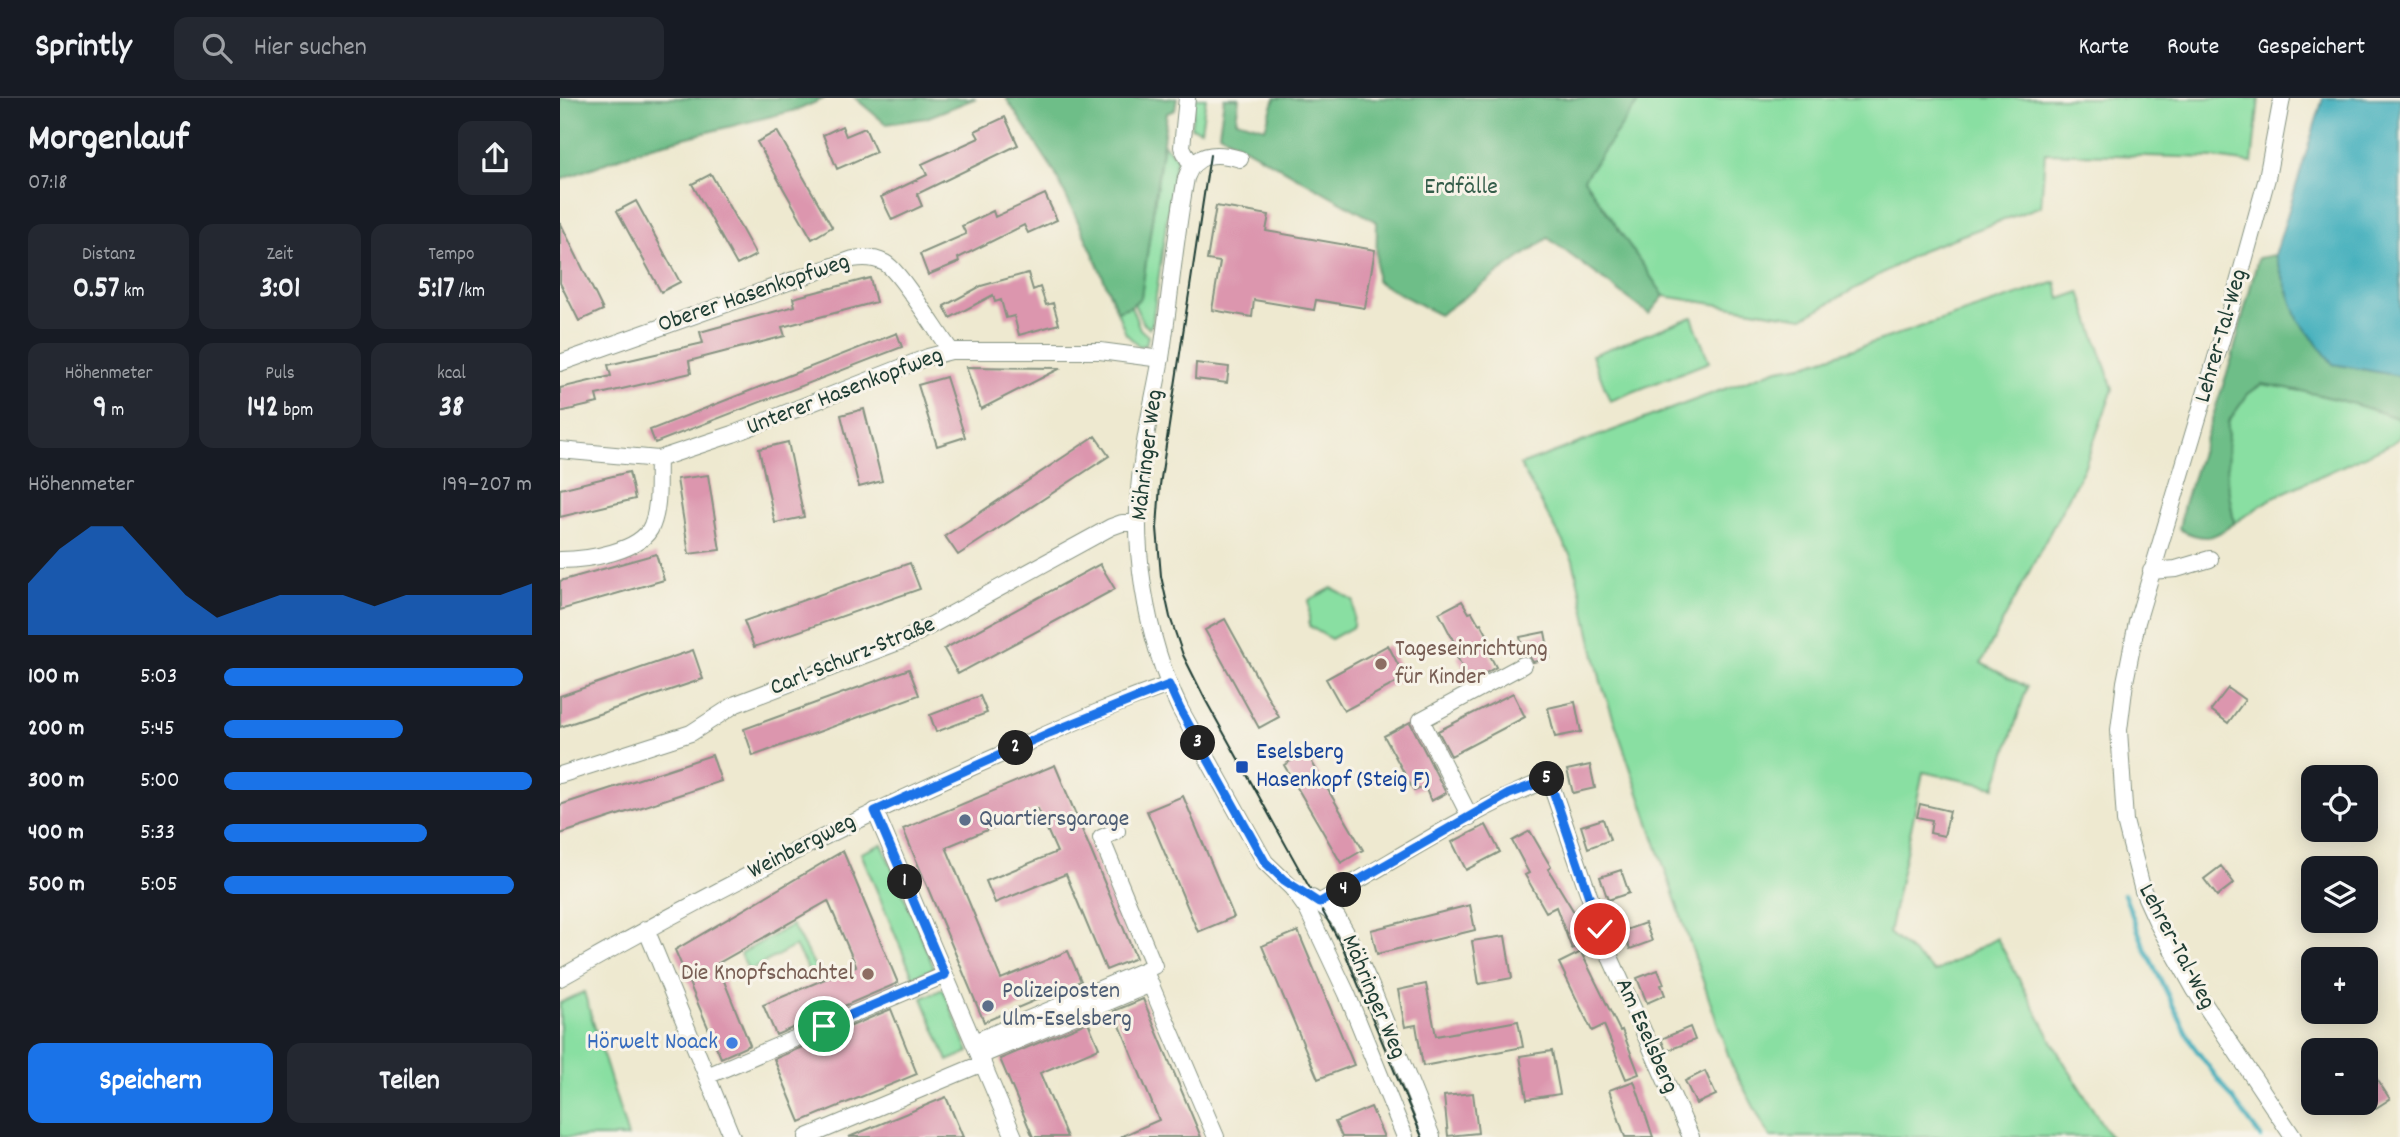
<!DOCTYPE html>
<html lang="de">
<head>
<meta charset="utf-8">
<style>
	body { margin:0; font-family:Dekko,sans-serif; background:#242831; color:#f1f3f6; height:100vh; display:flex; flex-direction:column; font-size:26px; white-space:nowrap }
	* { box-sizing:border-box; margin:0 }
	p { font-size:23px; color:#9ea1a6 }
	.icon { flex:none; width:38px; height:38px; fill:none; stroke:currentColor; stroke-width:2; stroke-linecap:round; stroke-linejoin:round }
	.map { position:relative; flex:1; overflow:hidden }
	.side { display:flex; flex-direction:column; background:#171b24; width:560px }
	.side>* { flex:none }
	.fabs { position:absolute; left:1741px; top:667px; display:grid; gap:14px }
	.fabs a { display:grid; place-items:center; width:77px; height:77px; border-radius:14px; background:#171b24; box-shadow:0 4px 18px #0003; font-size:35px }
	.pin { position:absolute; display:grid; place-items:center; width:60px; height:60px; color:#fff; margin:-30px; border:4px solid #fff; border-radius:50%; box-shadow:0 2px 7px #0007 }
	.km { position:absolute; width:35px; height:35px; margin:-18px; border-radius:50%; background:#222; color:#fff; font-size:19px; line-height:35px; text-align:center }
	.round { display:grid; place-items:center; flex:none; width:74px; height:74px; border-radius:14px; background:#242831 }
	.head { display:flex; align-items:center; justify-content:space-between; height:119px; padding:0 28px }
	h1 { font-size:38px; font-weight:700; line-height:52px }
	.metrics { display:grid; grid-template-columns:repeat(3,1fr); gap:10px; height:119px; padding:7px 28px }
	.metrics div { display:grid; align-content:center; border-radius:14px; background:#242831; text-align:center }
	.metrics b { font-size:30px; font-weight:700 }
	.metrics small { font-size:19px; font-weight:400 }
	.metrics p { font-size:19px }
	.chart { height:196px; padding:14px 28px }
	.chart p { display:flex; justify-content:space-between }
	.chart svg { width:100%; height:126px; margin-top:7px; fill:#1a73e8; opacity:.7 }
	.primary-button { display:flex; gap:14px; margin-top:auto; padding:14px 28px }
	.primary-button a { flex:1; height:80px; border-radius:14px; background:#1a73e8; color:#fff; font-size:28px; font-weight:700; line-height:80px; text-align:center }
	.primary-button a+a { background:#242831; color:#f1f3f6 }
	ul { padding:0 28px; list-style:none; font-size:23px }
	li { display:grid; grid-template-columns:112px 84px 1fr; align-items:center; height:52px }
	li i { height:18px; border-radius:9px; background:#1a73e8 }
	header { display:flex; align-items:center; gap:42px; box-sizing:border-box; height:98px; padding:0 35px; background:#171b24; border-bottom:2px solid #363941 }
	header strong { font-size:33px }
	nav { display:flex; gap:38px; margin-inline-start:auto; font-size:24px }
	.search { width:490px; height:63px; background:#242831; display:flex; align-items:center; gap:18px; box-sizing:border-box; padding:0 24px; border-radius:14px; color:#9ea1a6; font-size:26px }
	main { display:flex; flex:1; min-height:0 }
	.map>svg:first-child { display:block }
	.green { fill:#89dfa2; stroke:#548e6b; stroke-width:2 }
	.forest { fill:#6ebe88; stroke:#467e5e; stroke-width:2 }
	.water { fill:#3eadbb; stroke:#2e7578; stroke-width:2 }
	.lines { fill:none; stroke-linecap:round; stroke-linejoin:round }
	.stream { stroke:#3eadbb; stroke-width:4.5 }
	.building { fill:#dc96ae }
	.minor-casing { stroke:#869382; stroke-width:18 }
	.minor { stroke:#fff; stroke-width:16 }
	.tram { stroke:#1f3d34; stroke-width:2 }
	.route-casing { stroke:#fff; stroke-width:14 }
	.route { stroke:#1a73e8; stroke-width:9 }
	.education-dot { fill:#8d6e63; stroke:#f7f3e8; stroke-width:2.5 }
	.transit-dot { fill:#1a4fb4; stroke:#f7f3e8; stroke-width:2.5 }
	.service-dot { fill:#5c6f8a; stroke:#f7f3e8; stroke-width:2.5 }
	.shop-dot { fill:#3f7fe0; stroke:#f7f3e8; stroke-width:2.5 }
	.labels { text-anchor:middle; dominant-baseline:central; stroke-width:6; stroke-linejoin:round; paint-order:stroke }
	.park-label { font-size:24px; fill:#345d4a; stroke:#f7f3e8 }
	.street-label { font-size:24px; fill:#1f3d34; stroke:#f7f3e8 }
	.education-label { font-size:24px; fill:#785e54; stroke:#f7f3e8; text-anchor:start }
	.transit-label { font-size:24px; fill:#164399; stroke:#f7f3e8; text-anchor:start }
	.service-label { font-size:24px; fill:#4e5e75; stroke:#f7f3e8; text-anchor:start }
	.shop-label { font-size:24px; fill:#366cbe; stroke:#f7f3e8; text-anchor:end }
</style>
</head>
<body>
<header>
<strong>Sprintly</strong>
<div class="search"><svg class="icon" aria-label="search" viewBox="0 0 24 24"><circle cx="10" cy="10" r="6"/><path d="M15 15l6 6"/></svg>Hier suchen</div>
<nav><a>Karte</a><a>Route</a><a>Gespeichert</a></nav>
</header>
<main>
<section class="side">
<div class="head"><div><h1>Morgenlauf</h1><p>07:18</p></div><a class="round"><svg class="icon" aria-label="share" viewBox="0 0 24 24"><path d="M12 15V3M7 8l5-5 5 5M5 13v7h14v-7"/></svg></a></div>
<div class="metrics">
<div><p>Distanz</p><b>0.57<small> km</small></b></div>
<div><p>Zeit</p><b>3:01</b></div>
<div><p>Tempo</p><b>5:17<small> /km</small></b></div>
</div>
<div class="metrics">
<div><p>Höhenmeter</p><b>9<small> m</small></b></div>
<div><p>Puls</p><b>142<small> bpm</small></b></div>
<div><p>kcal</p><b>38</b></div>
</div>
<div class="chart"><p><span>Höhenmeter</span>199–207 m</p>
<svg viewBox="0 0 160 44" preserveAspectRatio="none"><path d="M0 44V26L10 14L20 6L30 6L40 18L50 30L60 38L70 34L80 30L90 30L100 30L110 34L120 30L130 30L140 30L150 30L160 26V44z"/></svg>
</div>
<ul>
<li><b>100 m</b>5:03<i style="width:97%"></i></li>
<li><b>200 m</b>5:45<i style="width:58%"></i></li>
<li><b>300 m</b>5:00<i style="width:100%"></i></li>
<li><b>400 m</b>5:33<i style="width:66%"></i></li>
<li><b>500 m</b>5:05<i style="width:94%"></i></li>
</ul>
<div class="primary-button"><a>Speichern</a><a>Teilen</a></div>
</section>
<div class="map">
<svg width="1840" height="1039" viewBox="0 0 1840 1039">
	<rect width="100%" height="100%" fill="#f7f3e8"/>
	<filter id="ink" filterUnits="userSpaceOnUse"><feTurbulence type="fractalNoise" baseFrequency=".0143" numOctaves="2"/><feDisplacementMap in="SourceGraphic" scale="14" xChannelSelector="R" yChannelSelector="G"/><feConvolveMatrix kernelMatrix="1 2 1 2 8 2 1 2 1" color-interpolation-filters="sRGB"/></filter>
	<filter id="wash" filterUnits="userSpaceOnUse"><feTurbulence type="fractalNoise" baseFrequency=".00686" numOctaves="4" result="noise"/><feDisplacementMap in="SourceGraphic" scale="28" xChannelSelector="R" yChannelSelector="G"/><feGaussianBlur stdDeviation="1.57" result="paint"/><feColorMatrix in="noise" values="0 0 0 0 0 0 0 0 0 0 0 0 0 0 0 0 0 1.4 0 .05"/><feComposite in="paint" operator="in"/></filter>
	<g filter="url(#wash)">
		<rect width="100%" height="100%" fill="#eee9d0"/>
		<path class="green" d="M635 0H646L641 32 631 29Z
			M1081 0H1699L1692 65 1654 60 1485 55 1481 108 1365 151 1243 220 1104 198 1023 81Z
			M603 45 617 61 614 70 592 226 589 230 583 225 574 206 581 199Z
			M1496 184 1500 201 1520 194 1553 291 1524 370 1421 565 1467 589 1435 689 1363 674 1329 835 1375 874 1437 840 1499 956 1550 1039H1210L1172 968 1041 584 1013 462 960 367 1218 271 1248 266Z
			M571 208 580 231 588 238 586 247 579 248 566 236 557 213Z
			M1132 219 1149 264 1050 303 1032 257Z
			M1702 286C1750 293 1795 305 1840 321V339L1831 346 1714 399 1674 425 1667 382 1668 324 1688 296Z
			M772 490 794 503 793 529 771 541 749 528V502Z
			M322 746 374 870 353 879 301 755Z
			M232 827 257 872 250 875 235 848 189 873 180 856Z
			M383 891 409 954 388 963 362 900Z
			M24 894 68 1039H0V905Z"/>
		<path class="forest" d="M0 0H265L240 11 88 49 0 82Z
			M295 0H416L366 20 326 26Z
			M446 0H617L615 12 607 15 581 199 571 208 557 213 533 155 494 73Z
			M664 0H679L676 22 705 30 715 0H1081L1024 81 1104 198 1089 216 988 140 879 217 816 183 817 124 659 35Z
			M1715 157 1738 221 1773 266 1840 278V321C1795 305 1750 293 1702 286L1688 296 1668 324 1667 382 1674 425C1653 442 1643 443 1619 431L1624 406 1672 260 1698 160Z"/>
		<path class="water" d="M1763 0H1840V278L1773 266 1738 221 1715 157Z"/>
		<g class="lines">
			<path class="stream" d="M1564 796 1584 848 1632 946 1701 1039"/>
		</g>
		<g id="blocks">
			<path class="building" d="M445 19 458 47 357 96 362 108 332 122 321 99 367 77 362 66 419 40 415 33Z
				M282 28 286 38 305 30 316 54 277 71 263 37Z
				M217 33 272 129 252 141 197 44Z
				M151 76 196 157 177 167 132 86Z
				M485 96 497 122 468 135 464 127 398 160 399 164 368 177 360 156 406 136 402 128 433 113 435 119Z
				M76 103 120 184 101 194 57 113Z
				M656 108 709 117 706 133 815 152 805 210 756 202 754 212 694 202 692 219 652 212 660 164 647 162Z
				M0 124 43 212 19 223 0 185Z
				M468 175 473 192 480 189 486 207 493 205 499 226 459 237 454 218 446 220 441 202 435 204 433 197 390 220 384 208 421 188Z
				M310 180 316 204 222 229 225 238 129 263 131 275 36 297 38 305 0 314V290L51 278 48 267 143 245 140 234 235 208 233 200Z
				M337 235 342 249 95 345 90 332Z
				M636 265 669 269 667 285 635 281Z
				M406 269 501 270 421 311Z
				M386 279 405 339 377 348 358 287Z
				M304 311 322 383 299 389 281 317Z
				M535 338 549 358 398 457 385 438Z
				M228 344 244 419 215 425 199 351Z
				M69 374 75 401 0 419V391Z
				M148 377 160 452 129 456 117 381Z
				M96 456 104 482 0 512V483Z
				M350 465 360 491 194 549 184 523Z
				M540 466 555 491 398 576 384 551Z
				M902 503 909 515 912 514 919 526 921 525 930 542 926 543 928 548 926 550 936 569 910 584 897 559 901 557 879 515Z
				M665 521 719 619 699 630 645 532Z
				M985 534 990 560 973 564 969 558 964 557 960 539Z
				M828 547 845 580 784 613 766 581Z
				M133 552 143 581 0 629V598Z
				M349 571 359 597 193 658 184 631Z
				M1668 590 1685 602 1668 625 1651 612Z
				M953 595 965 619 891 658 878 633Z
				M420 598 427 615 376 634 370 617Z
				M1015 604 1021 634 995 639 988 610Z
				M850 624 886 695 871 703 865 689 854 693 824 638Z
				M746 654 803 752 781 765 724 667Z
				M152 657 161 683 0 736V707Z
				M495 667 576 860 546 872 506 776 435 805 426 783 497 754 478 711 386 749 441 881 508 853 521 883 424 924 343 731Z
				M1030 667 1035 690 1013 695 1007 672Z
				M623 698 674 819 638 834 587 713Z
				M1360 706 1390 713 1384 738 1370 735 1372 722 1357 719Z
				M1043 721 1050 742 1028 750 1021 728Z
				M926 727 940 754 906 772 892 744Z
				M970 733 991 769 988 771 1014 814 1026 845 1012 851 996 809 986 814 965 777 969 775 952 743Z
				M283 753 338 885 216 937 203 907 296 868 268 803 157 866 190 947 161 960 115 852Z
				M1661 768 1674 785 1657 798 1644 781Z
				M1061 772 1069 795 1048 802 1040 779Z
				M910 807 915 832 817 856 811 832Z
				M1085 825 1092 843 1070 851 1063 833Z
				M738 833 794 967 758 981 702 848Z
				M945 838 952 880 919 886 912 843Z
				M1021 854 1060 933 1062 932 1079 976 1066 981 1044 927 1032 933 999 865Z
				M1098 872 1104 886 1101 887 1105 897 1087 905 1077 880Z
				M866 886 876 938 958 923 963 949 863 968 856 927 845 929 838 892Z
				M583 901 641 1039H560L599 1022 554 913Z
				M331 911 357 976 240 1024 214 961Z
				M528 924 539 950 480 975 507 1039H473L440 961Z
				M1130 929 1135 942 1106 953 1101 941Z
				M992 953 1000 996 967 1001 960 958Z
				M1806 965 1830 1001 1816 1010 1806 995Z
				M1145 973 1156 997 1136 1006 1125 983Z
				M1074 983 1093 1039H1065L1049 992Z
				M913 995 918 1035 888 1038 884 998Z
				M386 999 403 1039H289Z
				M811 1009 824 1039H782L775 1024Z"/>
		</g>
	</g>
	<g filter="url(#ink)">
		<use href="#blocks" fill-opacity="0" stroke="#869382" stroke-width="2"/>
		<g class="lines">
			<defs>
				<path id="minor" d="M627 0 622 49 631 67
					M1722 0 1707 80 1673 203 1577 524 1565 584 1559 632 1565 723 1583 793 1599 828 1635 892 1733 1039
					M680 61C657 54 635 54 626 80 615 139 610 201 601 260 595 295 586 330 582 365 570 445 585 538 620 611L705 764 732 790 747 811 787 896 845 1039
					M0 265 293 161C304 159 314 159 325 165 340 173 378 236 391 253
					M0 352 98 361 173 336 368 259 391 253H540L601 261
					M0 462C26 462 82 454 92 427 100 407 97 382 98 361
					M1591 473 1616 471 1650 461
					M0 677 131 635 176 606 346 541 551 429 562 425H578
					M315 713 454 1039
					M910 719 861 622 963 567
					M752 800 777 819 788 838 811 888 872 1039
					M747 811C828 768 904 714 989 681L1051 861 1131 1039
					M86 831 172 1039
					M587 878 656 1039
					M0 880C144 798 290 722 442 656 497 632 552 606 609 587
					M414 944 594 868 541 740 557 733
					M420 958 591 886
					M147 978 385 877
					M247 1039 423 965"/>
			</defs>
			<use href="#minor" class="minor-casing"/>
			<use href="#minor" class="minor"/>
			<path class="tram" d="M650 57 600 387 597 430 601 478 610 519 623 557 646 603 783 850 862 1039"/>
		</g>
	</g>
	<g class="lines" filter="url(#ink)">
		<defs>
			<path id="route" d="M264 928 385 877 315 713 489 635 609 587 620 611 705 764 724 782 759 805 949 696 989 681 1040 831"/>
		</defs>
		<use href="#route" class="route-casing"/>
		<use href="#route" class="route"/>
	</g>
	<g class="education-dot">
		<circle cx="821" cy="566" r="7"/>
		<circle cx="308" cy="876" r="7"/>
	</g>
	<rect class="transit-dot" x="675" y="662" width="14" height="14" rx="3.5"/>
	<g class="service-dot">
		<circle cx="405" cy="722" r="7"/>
		<circle cx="428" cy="908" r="7"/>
	</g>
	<circle class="shop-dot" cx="172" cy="945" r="7"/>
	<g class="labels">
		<g class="park-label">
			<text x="901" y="90">Erdfälle</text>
		</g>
		<g class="street-label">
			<text transform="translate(194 196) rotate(-19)">Oberer Hasenkopfweg</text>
			<text transform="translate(1662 238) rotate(-74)">Lehrer-Tal-Weg</text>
			<text transform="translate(285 294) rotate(-21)">Unterer Hasenkopfweg</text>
			<text transform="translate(588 357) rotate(-83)">Mähringer Weg</text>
			<text transform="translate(293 559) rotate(-22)">Carl-Schurz-Straße</text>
			<text transform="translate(242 749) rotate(-27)">Weinbergweg</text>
			<text transform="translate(1616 849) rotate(62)">Lehrer-Tal-Weg</text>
			<text transform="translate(813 899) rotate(67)">Mähringer Weg</text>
			<text transform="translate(1086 938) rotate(66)">Am Eselsberg</text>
		</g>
		<g class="education-label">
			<text x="835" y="552">Tageseinrichtung<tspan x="835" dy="28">für Kinder</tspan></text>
			<text x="294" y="876" text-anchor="end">Die Knopfschachtel</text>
		</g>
		<g class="transit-label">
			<text x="696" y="655">Eselsberg<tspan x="696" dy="28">Hasenkopf (Steig F)</tspan></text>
		</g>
		<g class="service-label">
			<text x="419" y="722">Quartiersgarage</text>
			<text x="442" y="894">Polizeiposten<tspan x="442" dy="28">Ulm-Eselsberg</tspan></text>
		</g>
		<g class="shop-label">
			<text x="158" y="945">Hörwelt Noack</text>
		</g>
	</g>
</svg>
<div class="fabs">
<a><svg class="icon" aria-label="locate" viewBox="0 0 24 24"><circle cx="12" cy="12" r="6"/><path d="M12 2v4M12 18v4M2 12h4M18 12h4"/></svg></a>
<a><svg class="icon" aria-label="layers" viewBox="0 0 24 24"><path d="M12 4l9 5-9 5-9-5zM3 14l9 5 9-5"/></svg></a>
<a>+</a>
<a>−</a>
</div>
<div class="pin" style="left:264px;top:928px;background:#1e9e55"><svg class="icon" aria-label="arrive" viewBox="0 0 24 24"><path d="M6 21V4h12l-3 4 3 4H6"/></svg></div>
<div class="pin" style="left:1040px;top:831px;background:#d93025"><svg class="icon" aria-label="check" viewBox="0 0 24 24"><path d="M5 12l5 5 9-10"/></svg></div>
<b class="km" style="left:345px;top:784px">1</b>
<b class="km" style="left:456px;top:650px">2</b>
<b class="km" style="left:638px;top:645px">3</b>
<b class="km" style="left:784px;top:792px">4</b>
<b class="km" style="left:987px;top:681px">5</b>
</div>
</main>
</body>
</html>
